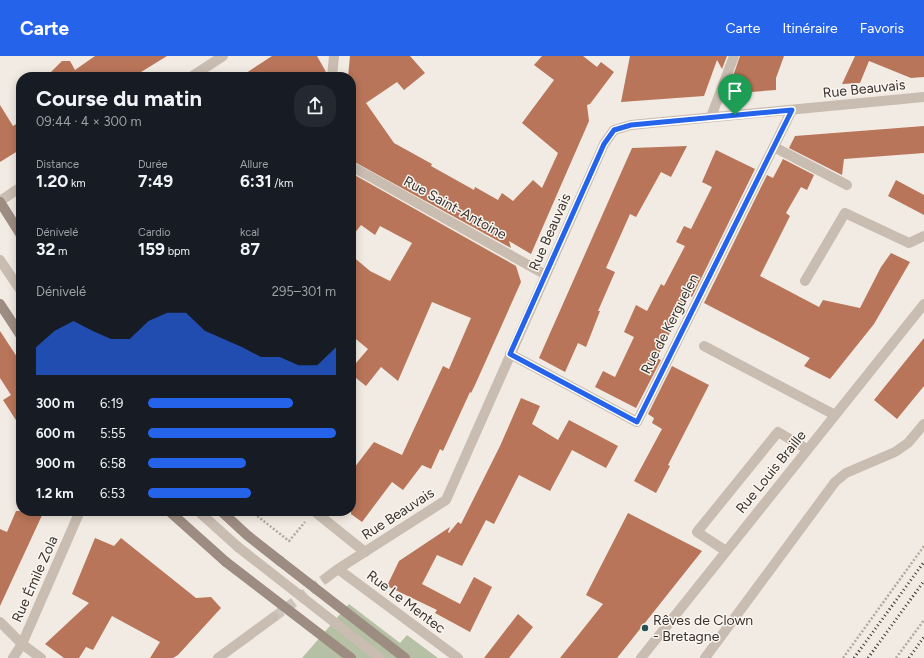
<!DOCTYPE html>
<html lang="fr">
<head>
<meta charset="utf-8">
<style>
	body { margin:0; font-family:Figtree,sans-serif; background:#242831; color:#f1f3f6; height:100vh; display:flex; flex-direction:column; font-size:15px; white-space:nowrap }
	* { box-sizing:border-box; margin:0 }
	p { font-size:13px; color:#9ea1a6 }
	.icon { flex:none; width:22px; height:22px; fill:none; stroke:currentColor; stroke-width:2; stroke-linecap:round; stroke-linejoin:round }
	.map { position:relative; flex:1; overflow:hidden }
	.side { position:absolute; left:16px; top:16px; width:340px; height:444px; display:flex; flex-direction:column; background:#171b24; border-radius:16px; box-shadow:0 2px 10px #0003 }
	.side>* { flex:none }
	.pin { position:absolute; display:grid; place-items:center; width:34px; height:34px; color:#fff; margin:-41px -17px; border-radius:50% 50% 50% 0; rotate:-45deg; box-shadow:0 0 4px #0007 }
	.pin .icon { rotate:45deg }
	.round { display:grid; place-items:center; flex:none; width:42px; height:42px; border-radius:16px; background:#242831 }
	.head { display:flex; align-items:center; justify-content:space-between; height:68px; padding:0 20px }
	h1 { font-size:22px; font-weight:700; line-height:30px }
	.stats { display:grid; grid-template-columns:repeat(3,1fr); gap:6px; height:68px; padding:4px 20px }
	.stats div { display:grid; align-content:center }
	.stats b { font-size:17px; font-weight:700 }
	.stats small { font-size:11px; font-weight:400 }
	.stats p { font-size:11px }
	.chart { height:112px; padding:8px 20px }
	.chart p { display:flex; justify-content:space-between }
	.chart svg { width:100%; height:72px; margin-top:4px; fill:#2563eb; opacity:.7 }
	ul { padding:0 20px; list-style:none; font-size:13px }
	li { display:grid; grid-template-columns:64px 48px 1fr; align-items:center; height:30px }
	li i { height:10px; border-radius:5px; background:#2563eb }
	header { display:flex; align-items:center; gap:24px; box-sizing:border-box; height:56px; padding:0 20px; background:#2563eb; color:#fff }
	header strong { font-size:19px }
	nav { display:flex; gap:22px; margin-inline-start:auto; font-size:14px }
	.map>svg:first-child { display:block }
	.green { fill:#b5c0a4 }
	.building { fill:#b97559 }
	.lines { fill:none; stroke-linecap:round; stroke-linejoin:round }
	.street-tunnel { stroke:#cdc6bf; stroke-width:10; stroke-dasharray:10 5; stroke-linecap:butt }
	.path { stroke:#b5a79a; stroke-width:2.5; stroke-dasharray:2 2; stroke-linecap:butt }
	.lane { stroke:#c9bcb0; stroke-width:10 }
	.street { stroke:#c9bcb0; stroke-width:10 }
	.secondary { stroke:#9d8c81; stroke-width:10 }
	.rail { stroke:#39312d; stroke-width:3; stroke-dasharray:1 3; stroke-linecap:butt }
	.lane-bridge { stroke:#c9bcb0; stroke-width:10 }
	.secondary-bridge { stroke:#9d8c81; stroke-width:10 }
	.route-casing { stroke:#fff; stroke-width:8 }
	.route { stroke:#2563eb; stroke-width:5 }
	.poi-dot { fill:#265156; stroke:#f9f5ef; stroke-width:1.5 }
	.labels { text-anchor:middle; dominant-baseline:central; stroke-width:3; stroke-linejoin:round; paint-order:stroke }
	.street-label { font-size:14px; fill:#39312d; stroke:#f9f5ef }
	.poi-label { font-size:14px; fill:#39312d; stroke:#f9f5ef; text-anchor:start }
</style>
</head>
<body>
<header>
<strong>Carte</strong>
<nav><a>Carte</a><a>Itinéraire</a><a>Favoris</a></nav>
</header>
<div class="map">
<svg width="924" height="602" viewBox="0 0 924 602">
	<rect width="100%" height="100%" fill="#f2ebe3"/>
	<path class="green" d="M349 548 400 587 407 579 438 602H302Z"/>
	<path class="building" d="M95 0H167L133 21H46L62 5H70L75 14Z
		M272 0H317L326 16 318 21H240Z
		M350 0H410L425 17 404 34 397 26 366 47 394 87 432 108 431 110 474 134 475 131 498 144 502 137 513 145 533 124 542 132 558 97 522 67 554 24 534 9 542 0H583L597 11 601 6 614 16 590 48 587 49 589 65 531 198 509 185 511 192 351 104V21H348Z
		M630 0H727L722 13 717 4 704 40 621 46Z
		M740 0H784L776 22V34L751 36 731 26Z
		M855 0H924V21L911 22 869 5 860 27 842 28Z
		M0 49 13 70 21 65V93L0 106Z
		M924 70V97L844 103 842 119 789 92 795 80Z
		M687 90 671 121 661 116 636 161 630 158 606 212 615 216 598 255H600L586 291 578 287 565 316 539 302 632 92Z
		M716 94 755 113 692 241 687 238 671 268 674 269 657 302 661 304 636 352 595 331 603 315 615 321 634 281 624 276 636 249 647 255 661 228 664 230 685 190 676 186 684 170 691 173 712 131 702 126Z
		M783 103 814 119 807 134 801 131 786 157 790 160 760 220 819 251 823 244 860 252 881 211 891 197 910 206 874 268 830 323 804 310 810 302 704 247 767 119 773 122Z
		M351 117 516 210 521 226 475 329 471 337 470 336 443 395 440 393 431 413 422 409 403 434 392 426 362 466 351 458V416L374 386 402 399 443 310 449 313 471 262 432 246 398 325 381 311 366 330 351 318V313L368 293 351 279V199L370 215 390 225 412 187 380 170 375 179 361 169 351 182Z
		M896 124 924 139V159L888 140Z
		M0 275 21 307V372L3 344 11 339 0 322Z
		M924 282V330L897 363 874 344Z
		M672 310 709 329 668 409 670 410 656 437 634 425 662 373 652 367 654 362 648 358Z
		M521 342 540 350 532 368 558 384 569 364 618 390 606 412 572 394 550 435 519 419 494 468 486 464 462 510 437 499 422 528 460 548 474 521 492 531 470 576 435 557 437 554 387 530 399 505 450 471 448 476 449 477 458 466 461 468 500 390Z
		M16 455H44L0 550V473L7 476Z
		M628 457 702 495 617 602H560L603 548 586 539Z
		M95 482 114 490 121 482 196 542 211 541 221 552 178 599 173 602H150L160 586 112 560 93 594 86 591 79 602H64L45 588 89 547 72 538Z
		M518 558 533 571 509 602H484Z"/>
	<g class="lines">
		<path class="street-tunnel" d="M274 561 326 522"/>
		<path class="path" d="M251 455 289 485 305 466
			M843 602 924 490
			M896 602 924 564"/>
		<path class="lane" d="M774 91 847 129
			M0 204 21 235
			M805 225 845 157 909 187 924 180
			M704 290 835 359
			M198 455 238 491
			M314 455 365 496
			M726 495 697 476 778 376 807 393
			M705 602 835 426 846 417 895 396 908 387 924 368"/>
		<path class="street" d="M191 21 223 0
			M332 21 334 0
			M711 61 734 0
			M351 110 546 219
			M0 145 21 131
			M510 298 637 366 792 54
			M338 513 458 602
			M326 522 338 513 446 444 604 88 614 74 631 69 924 41
			M0 566 22 588 41 602
			M13 602 22 588 80 455
			M218 602 274 561
			M641 602 924 248"/>
		<path class="secondary" d="M0 146 21 179
			M0 248 21 280
			M169 455 226 506
			M221 455 247 479 280 505"/>
		<path class="rail" d="M854 602 924 506
			M868 602 924 525
			M909 602 924 581"/>
		<path class="lane-bridge" d="M238 491 380 602"/>
		<path class="secondary-bridge" d="M280 505 405 602
			M226 506 351 602"/>
	</g>
	<g class="lines">
		<defs>
			<path id="route" d="M792 54 637 366 510 298 604 88 614 74 631 69Z"/>
		</defs>
		<use href="#route" class="route-casing"/>
		<use href="#route" class="route"/>
	</g>
	<circle class="poi-dot" cx="645" cy="572" r="4"/>
	<g class="labels">
		<g class="street-label">
			<text transform="translate(864 33) rotate(-6)">Rue Beauvais</text>
			<text transform="translate(455 152) rotate(29)">Rue Saint-Antoine</text>
			<text transform="translate(550 176) rotate(-66)">Rue Beauvais</text>
			<text transform="translate(670 268) rotate(-63)">Rue de Kerguelen</text>
			<text transform="translate(771 416) rotate(-51)">Rue Louis Braille</text>
			<text transform="translate(398 458) rotate(-33)">Rue Beauvais</text>
			<text transform="translate(35 523) rotate(-66)">Rue Émile Zola</text>
			<text transform="translate(406 546) rotate(37)">Rue Le Mentec</text>
		</g>
		<g class="poi-label">
			<text x="653" y="564">Rêves de Clown<tspan x="653" dy="16">- Bretagne</tspan></text>
		</g>
	</g>
</svg>
<div class="pin" style="left:735px;top:59px;background:#1e9e55"><svg class="icon" aria-label="arrive" viewBox="0 0 24 24"><path d="M6 21V4h12l-3 4 3 4H6"/></svg></div>
<section class="side">
<div class="head"><div><h1>Course du matin</h1><p>09:44 · 4 × 300 m</p></div><a class="round"><svg class="icon" aria-label="share" viewBox="0 0 24 24"><path d="M12 15V3M7 8l5-5 5 5M5 13v7h14v-7"/></svg></a></div>
<div class="stats">
<div><p>Distance</p><b>1.20<small> km</small></b></div>
<div><p>Durée</p><b>7:49</b></div>
<div><p>Allure</p><b>6:31<small> /km</small></b></div>
</div>
<div class="stats">
<div><p>Dénivelé</p><b>32<small> m</small></b></div>
<div><p>Cardio</p><b>159<small> bpm</small></b></div>
<div><p>kcal</p><b>87</b></div>
</div>
<div class="chart"><p><span>Dénivelé</span>295–301 m</p>
<svg viewBox="0 0 160 44" preserveAspectRatio="none"><path d="M0 44V27L10 17L20 11L30 17L40 22L50 22L60 11L70 6L80 6L90 17L100 22L110 27L120 33L130 33L140 38L150 38L160 27V44z"/></svg>
</div>
<ul>
<li><b>300 m</b>6:19<i style="width:77%"></i></li>
<li><b>600 m</b>5:55<i style="width:100%"></i></li>
<li><b>900 m</b>6:58<i style="width:52%"></i></li>
<li><b>1.2 km</b>6:53<i style="width:55%"></i></li>
</ul>
</section>
</div>
</body>
</html>
